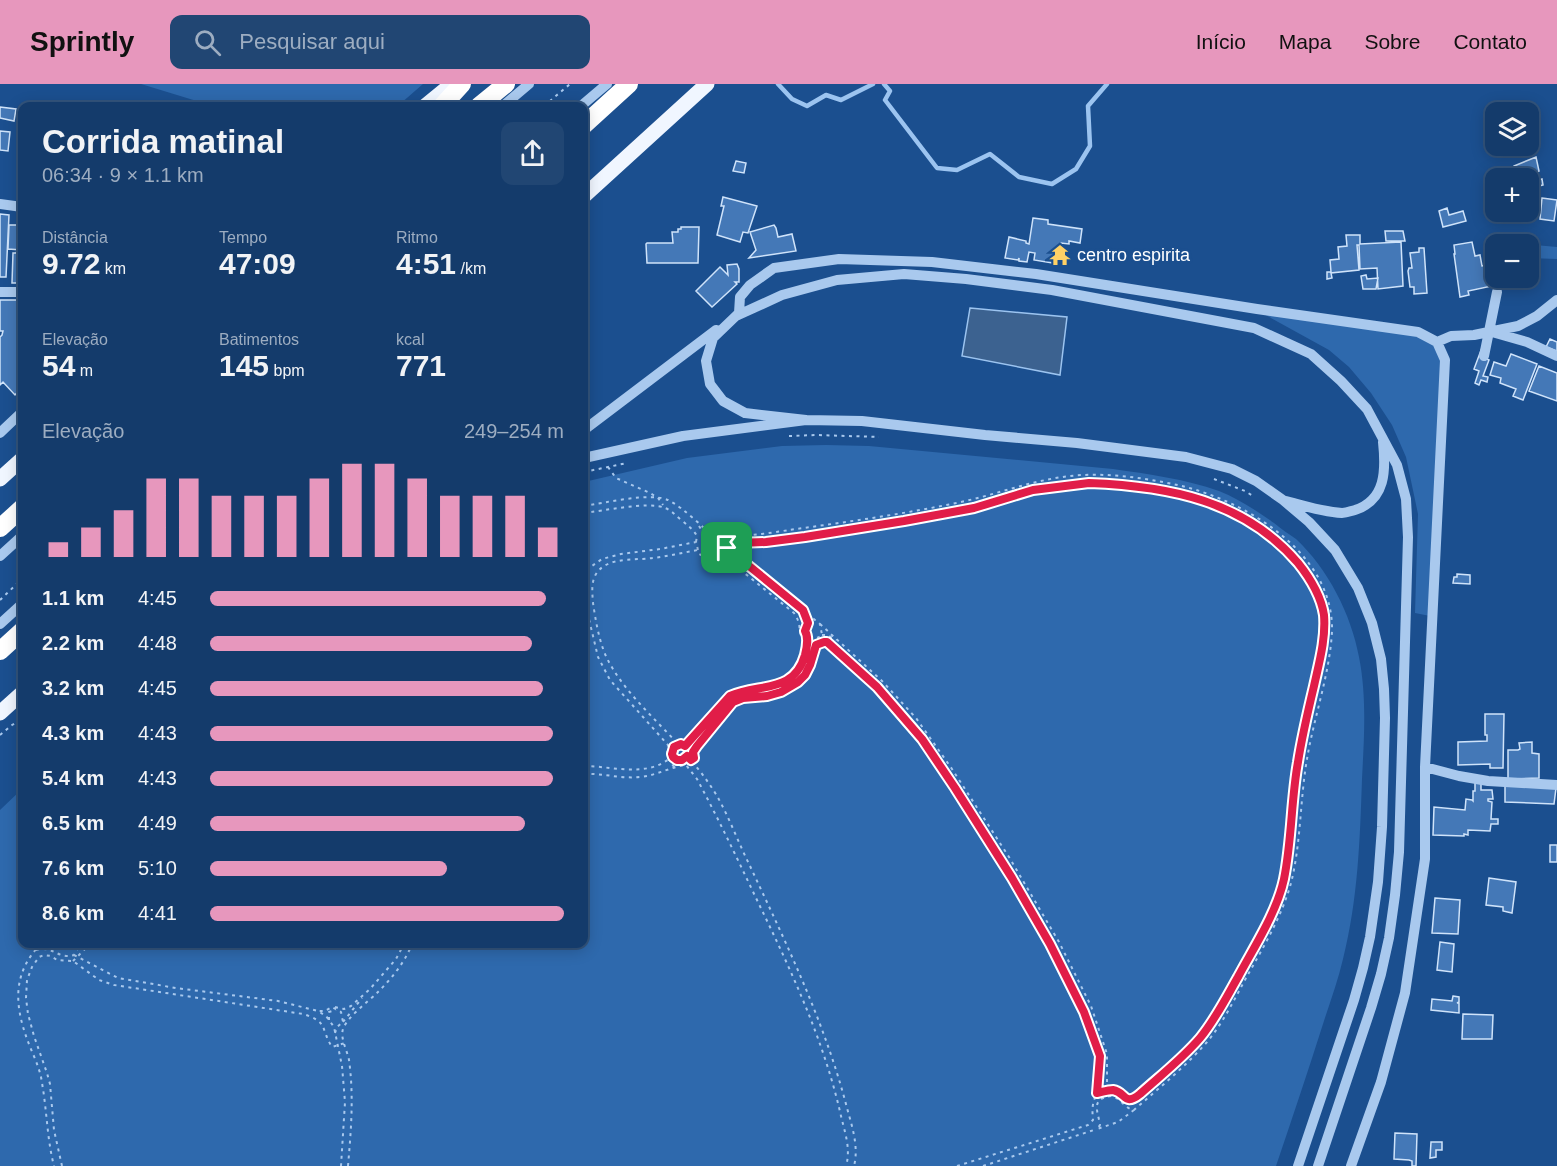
<!DOCTYPE html>
<html lang="pt">
<head>
<meta charset="utf-8">
<style>
	body { margin:0; font-family:Helvetica,sans-serif; background:#214673; color:#f1f3f6; height:100vh; display:flex; flex-direction:column; font-size:22px; white-space:nowrap }
	* { box-sizing:border-box; margin:0 }
	p { font-size:20px; color:#9dadc1 }
	.icon { flex:none; width:33px; height:33px; fill:none; stroke:currentColor; stroke-width:2; stroke-linecap:round; stroke-linejoin:round }
	.map { position:relative; flex:1; overflow:hidden }
	.panel { position:absolute; left:18px; top:18px; width:570px; height:846px; display:flex; flex-direction:column; background:#143b6b; border-radius:12px; box-shadow:0 3px 15px #0003,0 0 0 2px #33557e }
	.panel>* { flex:none }
	.buttons { position:absolute; left:1485px; top:18px; display:grid; gap:12px }
	.buttons a { display:grid; place-items:center; width:54px; height:54px; border-radius:12px; background:#143b6b; box-shadow:0 3px 15px #0003,0 0 0 2px #33557e; font-size:30px }
	.pin { position:absolute; display:grid; place-items:center; width:51px; height:51px; color:#fff; margin:-26px; border-radius:12px; box-shadow:0 3px 9px #0006 }
	.round { display:grid; place-items:center; flex:none; width:63px; height:63px; border-radius:12px; background:#214673 }
	.overview { display:flex; align-items:center; justify-content:space-between; height:102px; padding:0 24px }
	h1 { font-size:33px; font-weight:600; line-height:45px }
	.stats { display:grid; grid-template-columns:repeat(3,1fr); gap:9px; height:102px; padding:6px 24px }
	.stats div { display:grid; align-content:center }
	.stats b { font-size:30px; font-weight:600 }
	.stats small { font-size:16px; font-weight:400 }
	.stats p { font-size:16px }
	.chart { height:168px; padding:12px 24px }
	.chart p { display:flex; justify-content:space-between }
	.chart svg { width:100%; height:108px; margin-top:6px; stroke:#e797bd; stroke-width:6 }
	ul { padding:0 24px; list-style:none; font-size:20px }
	li { display:grid; grid-template-columns:96px 72px 1fr; align-items:center; height:45px }
	li i { height:15px; border-radius:8px; background:#e797bd }
	header { display:flex; align-items:center; gap:36px; box-sizing:border-box; height:84px; padding:0 30px; background:#e797bd; color:#111 }
	header strong { font-size:28px }
	nav { display:flex; gap:33px; margin-inline-start:auto; font-size:21px }
	.search { width:420px; height:54px; background:#214673; display:flex; align-items:center; gap:15px; box-sizing:border-box; padding:0 21px; border-radius:12px; color:#9dadc1; font-size:22px }
	.map>svg:first-child { display:block }
	.green { fill:#2e69ad }
	.water { fill:#3c6290; stroke:#9cc4f0; stroke-width:1.5 }
	.lines { fill:none; stroke-linecap:round; stroke-linejoin:round }
	.stream { stroke:#9cc4f0; stroke-width:4.5 }
	.building { fill:#4478b7; stroke:#cfe3fa; stroke-width:1.5 }
	.path { stroke:#a9c9ee; stroke-width:2; stroke-dasharray:3 4.5; stroke-linecap:butt }
	.minor { stroke:#a9c9ee; stroke-width:10 }
	.major { stroke:#f0f6ff; stroke-width:15 }
	.highway { stroke:#fff; stroke-width:18 }
	.route-casing { stroke:#fff; stroke-width:12 }
	.route { stroke:#e11d48; stroke-width:8 }
	.labels { text-anchor:middle; dominant-baseline:central; stroke-width:5; stroke-linejoin:round; paint-order:stroke }
	.poi-label { font-size:18px; fill:#fff; stroke:#1b4f8f; text-anchor:start }
</style>
</head>
<body>
<header>
<strong>Sprintly</strong>
<div class="search"><svg class="icon" aria-label="search" viewBox="0 0 24 24"><circle cx="10" cy="10" r="6"/><path d="M15 15l6 6"/></svg>Pesquisar aqui</div>
<nav><a>Início</a><a>Mapa</a><a>Sobre</a><a>Contato</a></nav>
</header>
<div class="map">
<svg width="1557" height="1082" viewBox="0 0 1557 1082">
	<rect width="100%" height="100%" fill="#1b4f8f"/>
	<path class="green" d="M141 0H423L400 20 396 22H213Z
		M1524 160 1557 163V175L1529 174 1528 160Z
		M1262 229 1417 250 1435 262 1442 276 1430 532 1415 529 1418 430 1406 373 1392 341 1371 309 1349 283 1329 266Z
		M826 361 869 362 1113 385C1148 390 1185 395 1219 407 1239 415 1257 427 1274 439 1281 445 1289 450 1296 455 1328 485 1351 530 1359 573 1367 613 1364 655 1362 695 1360 755 1358 816 1343 875 1338 897 1330 918 1323 940 1308 987 1292 1035 1276 1082H0V726L22 705V860H584V398L687 374 782 362Z"/>
	<path class="water" d="M970 224 1067 233 1060 291 962 272Z"/>
	<g class="lines">
		<path class="stream" d="M778 0 792 15 807 22 826 11 841 16 873 0
			M884 0 890 7 885 16 937 84 957 86 990 70 1019 93 1052 100 1076 85 1090 62 1088 22 1107 0"/>
	</g>
	<path class="building" d="M0 23 16 25 14 37 0 34Z
		M0 47 10 48 8 67 0 66Z
		M1536 73 1539 87 1523 94H1516L1514 82Z
		M736 77 746 79 744 89 733 87Z
		M1542 95 1543 101 1532 104V98Z
		M723 113 757 122 748 149 743 148 740 158 717 151 723 126 724 122H721Z
		M1542 114 1557 116 1554 137 1540 135Z
		M1447 124 1449 131 1463 127 1466 137 1443 143 1439 127Z
		M0 130 9 131 6 193H0Z
		M1033 134 1048 136V140L1082 145 1080 159 1069 157V160L1061 159 1058 180 1034 176 1035 169 1029 168 1027 178 1019 177V174L1018 176 1005 174 1009 153 1026 157V159L1029 160Z
		M18 135H22V166L8 165 9 141H17Z
		M18 135H22V166L8 165 9 141H17Z
		M774 141 776 144 778 153 792 150 796 167 749 174 756 166 750 148Z
		M681 143H699L698 179H647L646 160 647 159H673L672 148H678V145H681Z
		M1385 147H1403L1405 157H1386Z
		M1346 151H1360V160L1401 158 1403 202 1378 205 1377 184 1360 185 1359 161H1357L1359 186 1331 189 1332 194 1327 195V188H1331L1330 176 1339 175 1338 163 1347 162Z
		M1472 158 1475 172 1480 171 1482 182 1489 181 1492 202 1468 207 1469 211 1460 213 1454 170H1455L1454 161Z
		M1419 164H1424L1427 209 1414 210V203H1410L1408 187 1409 184H1412L1410 169 1419 168Z
		M17 167H22V199H12L13 169H16Z
		M17 167H22V199H12L13 169H16Z
		M737 180 739 185V198H735L737 200 712 223 696 207 720 183 728 191 727 181Z
		M1366 191 1367 195 1378 194 1376 205H1363L1361 192Z
		M0 216H22V303L15 311 3 298 0 301V253L2 251 3 247H0Z
		M0 216H22V303L15 311 3 298 0 301V253L2 251 3 247H0Z
		M1550 255 1557 258V267L1546 263Z
		M1483 261 1484 274 1489 276 1483 292 1488 293 1487 298 1481 296 1479 301 1475 299 1479 287 1474 285Z
		M1511 270 1537 280 1523 316 1513 312 1516 305 1500 299 1501 294 1490 291 1494 278 1506 282Z
		M1539 282 1557 289V317L1529 307Z
		M1457 490 1470 491V500L1453 499 1454 493H1457Z
		M1485 630H1504L1503 684H1490V680L1458 681V658L1487 657V651H1485Z
		M1532 658V669L1539 670V694L1508 695V666H1518L1520 665 1519 659Z
		M1475 699H1481V706H1492L1493 715H1488V717L1492 718 1491 735H1498V740H1491L1490 747 1468 746V751L1464 750V752L1433 751 1434 723 1465 726 1466 715 1472 716 1473 717V707H1475Z
		M1505 700 1556 704 1554 720 1505 718Z
		M1550 761H1557V778H1550Z
		M1489 794 1516 798 1512 829 1503 827V823L1486 821Z
		M1435 814 1460 816 1458 850 1432 849Z
		M1440 858 1454 860 1452 888 1437 886Z
		M1453 912 1459 913V918L1457 919H1459V929L1431 926 1432 915 1452 917Z
		M1463 930 1493 931 1492 955H1462Z
		M1395 1049 1417 1050 1416 1082H1412V1077L1409 1076 1394 1075Z
		M1431 1058H1442V1066H1436V1073L1430 1074Z"/>
	<g class="lines">
		<path class="path" d="M544 22 570 0
			M789 352 817 351 879 353
			M608 383 616 394 650 409 658 414 663 421
			M584 388 627 379
			M1214 395 1245 407 1253 412
			M584 422C604 419 650 408 668 416 683 423 707 447 720 459 718 470 713 472 704 467L702 461 705 455 713 453
			M584 429C602 427 649 417 665 424 671 426 675 431 680 435 687 441 693 445 697 452L696 458
			M699 442 704 450 705 455
			M709 449C725 456 771 449 789 446 847 438 904 430 961 418 998 410 1033 396 1070 392 1106 388 1146 394 1182 402 1247 418 1334 470 1332 547 1330 589 1314 633 1307 675 1300 715 1301 760 1291 799 1282 832 1263 864 1246 894 1234 916 1223 939 1207 958 1185 983 1159 1004 1134 1026
			M720 459 820 540 822 551C815 556 809 556 805 547L808 539 803 526
			M723 461C725 455 731 453 737 452
			M719 473C723 469 726 463 732 461 742 456 762 458 774 457 816 451 858 445 900 438 932 432 965 427 995 418 1009 414 1022 408 1036 406 1054 403 1072 399 1090 399 1154 398 1223 413 1272 454 1295 473 1317 497 1323 528 1329 555 1318 585 1312 611 1305 641 1299 671 1294 701 1290 733 1291 766 1283 797 1278 821 1265 842 1253 863 1240 890 1226 918 1209 943 1197 959 1181 972 1166 986 1156 996 1146 1006 1135 1015H1126C1117 1005 1109 1007 1097 1009L1099 972 1085 928 1050 859 989 757 922 655 908 638 877 603 838 567 827 558 823 557 816 561
			M0 516 22 495
			M820 540 882 597 916 634 952 685 1009 773 1059 858 1091 922 1107 970V1001L1111 1012C1122 1014 1123 1024 1134 1026L1118 1038 1097 1045 1100 1041C1098 1027 1090 1015 1111 1012
			M822 551H827L836 556
			M0 651 12 641 22 635
			M678 660 674 662 672 670 673 673 677 676H683L687 672V664L681 660H678C655 635 627 610 610 580 600 563 596 539 593 519 592 505 590 491 604 482 617 474 638 476 653 474 670 472 686 468 703 465
			M685 661 730 612C739 608 748 607 758 605 794 599 803 589 808 552
			M687 672C698 684 708 697 717 712 729 733 739 760 750 782 787 861 825 939 847 1024 852 1042 859 1063 854 1082
			M584 682C607 682 633 690 656 682 662 680 667 676 673 673
			M674 683 667 672 668 661 610 596 598 573 588 531 584 501 589 484 602 475 621 470 660 465 696 458 699 470C712 477 715 471 727 475L794 529C806 546 791 553 816 561 808 589 799 610 764 612 754 612 742 612 733 619 729 622 725 629 721 633 713 643 705 652 697 661L692 668 694 674 686 681
			M584 690C602 689 621 695 640 693 658 691 670 683 686 681L697 695C718 734 737 774 756 814 790 884 824 956 841 1032 845 1049 851 1065 846 1082
			M41 860C13 888 14 919 27 955 32 969 40 983 42 999 47 1027 47 1055 54 1082
			M36 866C53 861 58 876 74 871L80 860
			M74 871 118 894 176 904 278 917 318 927
			M73 877 85 865 86 860
			M335 923 344 925 351 922 370 905 396 875 404 860
			M329 936V928L336 926
			M343 938 362 914
			M335 949 337 943 343 938 341 928 332 923 325 927H318L326 932 334 943 342 982 345 1018 341 1082
			M62 1082 54 1046 50 1000 47 989 34 952 28 930 26 914 27 896 32 883 39 873 44 871 51 872 57 876 73 877 99 896 114 901 303 930C329 938 320 944 332 963L345 959
			M348 1082C351 1047 354 1012 349 976 347 966 340 954 343 945 348 932 368 918 378 908 392 894 405 878 412 860
			M957 1082 1088 1041 1093 1036C1092 1025 1092 1019 1097 1009
			M983 1082 1097 1045"/>
		<path class="minor" d="M503 22 529 0
			M581 22 607 0
			M0 120 22 123
			M0 208H22
			M736 232 782 211 837 196 904 190 966 195 1052 206 1254 244 1311 270 1341 297 1367 325 1397 381 1406 415 1408 453 1399 768 1395 811 1389 854 1381 890 1371 924 1318 1082
			M1492 248 1527 258 1557 272
			M1437 258 1451 252 1474 251 1518 242 1537 232 1557 216
			M1484 272 1497 208
			M806 336 745 329 723 317 710 300 706 277 713 254 739 229 740 213 750 201 774 184 839 175 932 178 1036 190 1257 225 1418 248 1437 258 1445 276 1425 683V775L1405 909 1381 998 1351 1082
			M584 346 716 246
			M0 349 22 328
			M584 374 683 352 806 336 862 337 985 351 1077 359 1186 373 1232 385 1256 397 1283 416 1309 438 1335 466 1358 504 1372 539 1381 575 1384 605 1385 634 1382 743 1378 798 1370 853 1363 884 1354 916 1298 1082
			M1286 417C1304 422 1323 428 1342 429 1347 429 1351 427 1355 426 1386 416 1386 386 1383 358
			M0 472 22 452
			M0 540 22 520
			M1425 683 1459 692 1488 697 1557 701"/>
		<path class="major" d="M425 22 452 0
			M584 112 707 0
			M0 395 22 375
			M0 629 22 609"/>
		<path class="highway" d="M442 22 462 0
			M479 22 506 0
			M584 41 629 0
			M0 444 22 424
			M0 567 22 547"/>
	</g>
	<g class="lines">
		<defs>
			<path id="route" d="M1089 399C1168 402 1244 416 1298 479 1310 494 1321 512 1324 531 1326 555 1319 579 1314 602 1308 627 1302 652 1298 678 1291 716 1292 756 1284 795 1277 828 1254 863 1238 893 1226 914 1215 936 1200 954 1182 975 1160 992 1140 1010 1124 1023 1126 1008 1113 1006 1108 1006 1102 1008 1097 1009L1100 972 1084 928 1050 860 1012 794 955 704 922 655 877 603 827 558H824L816 561 810 581 805 591 798 598 781 608 767 612 743 614 733 618 697 662 693 668 694 674 691 676 687 672 682 676H677L673 673 672 670 674 663 681 660 685 662 730 612C759 599 794 610 805 571 807 563 809 554 805 547L808 539 803 526 727 464 736 459 766 458 805 453 904 437 974 424 1033 406Z"/>
		</defs>
		<use href="#route" class="route-casing"/>
		<use href="#route" class="route"/>
	</g>
	<defs>
		<symbol id="temple-bare" viewBox="-9 -9 18 18"><path d="M0-6L5-2H3V0L6.5 2.5H4V6H1.5V3h-3V6H-4V2.5H-6.5L-3 0V-2H-5Z" fill="#ffd166" stroke="#1b4f8f" stroke-width="2.5" paint-order="stroke"/></symbol>
	</defs>
	<g fill-rule="evenodd">
		<use href="#temple-bare" x="1045" y="156" width="30" height="30"/>
	</g>
	<g class="labels">
		<g class="poi-label">
			<text x="1077" y="171">centro espirita</text>
		</g>
	</g>
</svg>
<div class="buttons">
<a><svg class="icon" aria-label="layers" viewBox="0 0 24 24"><path d="M12 4l9 5-9 5-9-5zM3 14l9 5 9-5"/></svg></a>
<a>+</a>
<a>−</a>
</div>
<div class="pin" style="left:727px;top:464px;background:#1e9e55"><svg class="icon" aria-label="arrive" viewBox="0 0 24 24"><path d="M6 21V4h12l-3 4 3 4H6"/></svg></div>
<section class="panel">
<div class="overview"><div><h1>Corrida matinal</h1><p>06:34 · 9 × 1.1 km</p></div><a class="round"><svg class="icon" aria-label="share" viewBox="0 0 24 24"><path d="M12 15V3M7 8l5-5 5 5M5 13v7h14v-7"/></svg></a></div>
<div class="stats">
<div><p>Distância</p><b>9.72<small> km</small></b></div>
<div><p>Tempo</p><b>47:09</b></div>
<div><p>Ritmo</p><b>4:51<small> /km</small></b></div>
</div>
<div class="stats">
<div><p>Elevação</p><b>54<small> m</small></b></div>
<div><p>Batimentos</p><b>145<small> bpm</small></b></div>
<div><p>kcal</p><b>771</b></div>
</div>
<div class="chart"><p><span>Elevação</span>249–254 m</p>
<svg viewBox="0 0 160 44" preserveAspectRatio="none"><path d="M5 44V38M15 44V32M25 44V25M35 44V12M45 44V12M55 44V19M65 44V19M75 44V19M85 44V12M95 44V6M105 44V6M115 44V12M125 44V19M135 44V19M145 44V19M155 44V32"/></svg>
</div>
<ul>
<li><b>1.1 km</b>4:45<i style="width:95%"></i></li>
<li><b>2.2 km</b>4:48<i style="width:91%"></i></li>
<li><b>3.2 km</b>4:45<i style="width:94%"></i></li>
<li><b>4.3 km</b>4:43<i style="width:97%"></i></li>
<li><b>5.4 km</b>4:43<i style="width:97%"></i></li>
<li><b>6.5 km</b>4:49<i style="width:89%"></i></li>
<li><b>7.6 km</b>5:10<i style="width:67%"></i></li>
<li><b>8.6 km</b>4:41<i style="width:100%"></i></li>
</ul>
</section>
</div>
</body>
</html>
